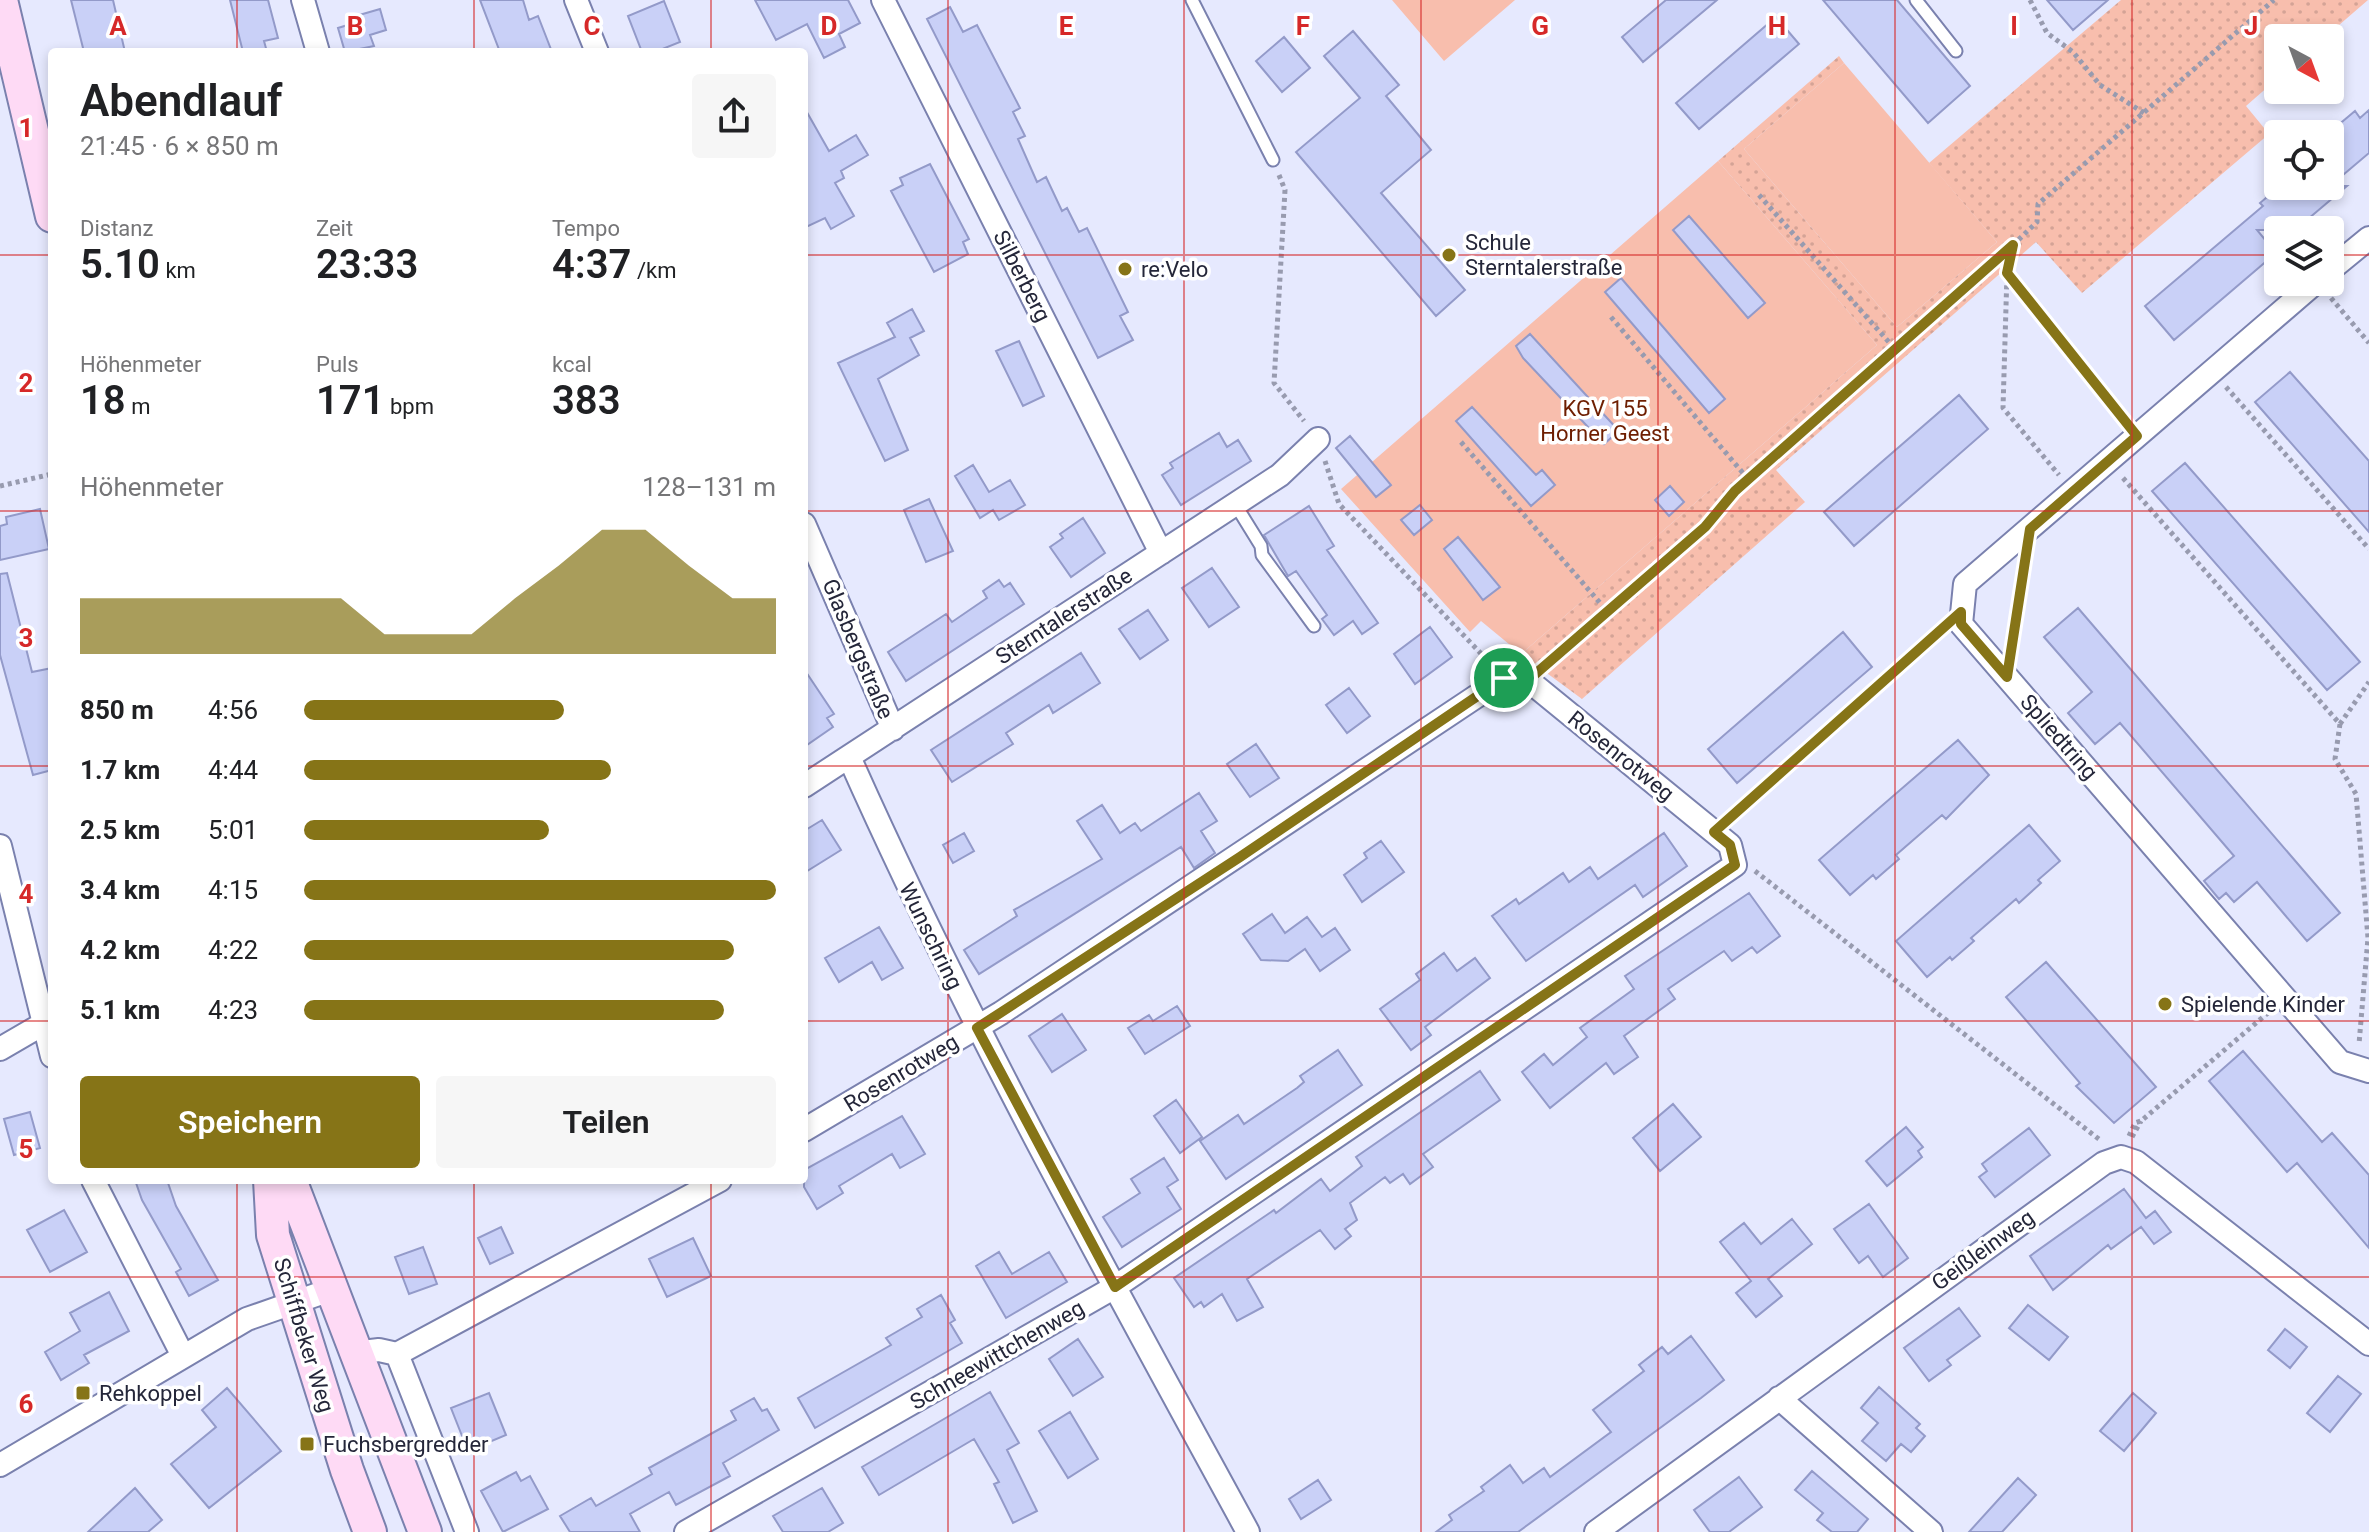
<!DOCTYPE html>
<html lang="de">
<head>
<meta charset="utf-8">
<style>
	body { margin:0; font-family:Roboto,sans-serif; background:#f6f6f6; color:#202124; height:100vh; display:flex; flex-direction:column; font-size:30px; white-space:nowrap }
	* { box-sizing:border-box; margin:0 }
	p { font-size:26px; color:#757577 }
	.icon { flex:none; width:44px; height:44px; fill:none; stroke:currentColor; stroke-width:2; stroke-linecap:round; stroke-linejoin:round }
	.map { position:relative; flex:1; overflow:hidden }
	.sheet { position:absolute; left:48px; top:48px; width:760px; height:1136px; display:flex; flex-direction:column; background:#fff; border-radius:8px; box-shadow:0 4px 12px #0003 }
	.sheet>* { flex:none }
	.needle { width:52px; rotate:139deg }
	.buttons { position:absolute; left:2264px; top:24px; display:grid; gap:16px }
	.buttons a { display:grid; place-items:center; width:80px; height:80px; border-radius:8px; background:#fff; box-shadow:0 4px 12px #0003; font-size:40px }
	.pin { position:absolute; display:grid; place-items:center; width:68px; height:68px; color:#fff; margin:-34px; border:4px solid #fff; border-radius:50%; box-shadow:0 2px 8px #0007 }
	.round { display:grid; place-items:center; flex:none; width:84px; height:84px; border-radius:8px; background:#f6f6f6 }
	.headline { display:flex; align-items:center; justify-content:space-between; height:136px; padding:0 32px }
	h1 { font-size:44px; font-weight:600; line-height:60px }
	.stats { display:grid; grid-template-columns:repeat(3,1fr); gap:12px; height:136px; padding:8px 32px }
	.stats div { display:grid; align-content:center }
	.stats b { font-size:40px; font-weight:600 }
	.stats small { font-size:22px; font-weight:400 }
	.stats p { font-size:22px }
	.chart { height:224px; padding:16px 32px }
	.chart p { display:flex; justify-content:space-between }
	.chart svg { width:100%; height:144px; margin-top:8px; fill:#867417; opacity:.7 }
	.primary-button { display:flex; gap:16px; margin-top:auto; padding:16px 32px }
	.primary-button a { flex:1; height:92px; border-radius:8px; background:#867417; color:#fff; font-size:32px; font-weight:600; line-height:92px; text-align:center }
	.primary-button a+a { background:#f6f6f6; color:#202124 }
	ul { padding:0 32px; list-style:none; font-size:26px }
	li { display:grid; grid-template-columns:128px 96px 1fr; align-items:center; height:60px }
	li i { height:20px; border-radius:10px; background:#867417 }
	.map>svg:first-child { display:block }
	.green { fill:#f8bead }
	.park { fill:url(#park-dots) }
	.building { fill:#c9d0f7; stroke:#939ac9; stroke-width:2 }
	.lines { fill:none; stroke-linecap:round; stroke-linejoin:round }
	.service-casing { stroke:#7a81ae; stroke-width:15 }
	.minor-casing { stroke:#7a81ae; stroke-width:26 }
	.secondary-casing { stroke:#7a81ae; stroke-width:36 }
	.path { stroke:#989baf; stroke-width:5; stroke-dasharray:4 4; stroke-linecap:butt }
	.service { stroke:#fff; stroke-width:11 }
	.minor { stroke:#fff; stroke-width:22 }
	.secondary { stroke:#fedaf5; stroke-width:32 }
	.route-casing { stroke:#fff; stroke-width:16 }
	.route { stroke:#867417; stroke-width:10 }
	.grid { fill:none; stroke:#d62828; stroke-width:2; stroke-opacity:0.55 }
	.poi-dot { fill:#867417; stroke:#fff; stroke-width:3 }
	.labels { text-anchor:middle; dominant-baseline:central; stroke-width:7; stroke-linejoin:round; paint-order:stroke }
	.poi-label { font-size:22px; fill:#242639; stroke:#fff; text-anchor:start }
	.street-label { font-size:22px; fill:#242639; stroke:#fff }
	.park-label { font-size:22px; fill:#6e1e01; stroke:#fff }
	.grid-label { font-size:26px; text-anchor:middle; font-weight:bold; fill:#d62828; stroke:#fff; stroke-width:7; stroke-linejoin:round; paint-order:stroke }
</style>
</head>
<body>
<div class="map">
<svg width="2369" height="1532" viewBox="0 0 2369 1532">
	<defs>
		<pattern id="park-dots" width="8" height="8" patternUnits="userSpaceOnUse" patternTransform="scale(2)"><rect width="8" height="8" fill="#f8bead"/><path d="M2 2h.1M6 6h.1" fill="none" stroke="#d4a396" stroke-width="1.8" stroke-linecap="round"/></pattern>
	</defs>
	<rect width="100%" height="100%" fill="#e6e9fe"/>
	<path class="green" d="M1392 0H1515L1444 61Z
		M1844 63 1997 242 1897 327 1744 149Z
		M1718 161 1877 345 1521 654 1481 621 1470 632 1341 489Z"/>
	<path class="park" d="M2121 0H2368L2324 38H2278V78L2246 106 2269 134 2082 293 2036 242 1776 470 1805 502 1582 699 1521 654 1877 345 1718 161 1839 56 1844 63 1744 149 1897 327 1997 242 1929 163Z"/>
	<path class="building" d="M71 0H113L125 52H84Z
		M230 0H268L278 38 264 41 267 52H243Z
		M480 0H523L529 20 538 16 552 52H500Z
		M755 0H848L860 23 839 34 845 47 824 58 807 24 776 40Z
		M1666 0H1717L1643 62 1622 37Z
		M1823 0H1897L1970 86 1928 123Z
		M2047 0H2108L2073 30Z
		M664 1 680 42 655 52H642L628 16Z
		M950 7 963 32 977 25 1020 108 1013 112 1025 136 1018 139 1037 182 1046 177 1062 211 1067 208 1079 232 1087 228 1128 312 1120 316 1133 340 1098 358 927 19Z
		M380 9 386 30 370 35 374 46 345 52 338 28 351 24 349 18Z
		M1776 17 1799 44 1699 129 1676 103Z
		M1353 31 1399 85 1386 96 1431 150 1381 193 1465 290 1436 316 1296 152 1360 98 1324 56Z
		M1284 37 1310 68 1282 92 1256 61Z
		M804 107 829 151 856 135 868 155 841 171 844 178 835 183 854 216 831 229 825 218 804 228Z
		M2369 110V153L2330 186H2347L2295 230H2257L2276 253 2174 340 2145 306 2263 206 2260 203 2280 186H2330V132L2355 111 2360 118Z
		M930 164 969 239 963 242 968 254 934 272 891 191 903 185 900 178Z
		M1689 216 1765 303 1748 318 1673 230Z
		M1621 278 1725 399 1709 413 1605 292Z
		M912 309 924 331 910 338 919 355 878 379 908 450 885 461 838 363 895 337 887 323Z
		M1530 334 1619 431 1604 444 1523 358 1516 346Z
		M1019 341 1044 396 1023 406 996 351Z
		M2290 372 2369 461V532L2255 402Z
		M1959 395 1988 429 1854 546 1824 512Z
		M1472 407 1536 475 1542 470 1555 485 1531 506 1456 421Z
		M1219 433 1227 447 1238 440 1251 461 1181 505 1162 475 1173 468 1170 463Z
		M1350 436 1391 485 1376 497 1336 448Z
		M2185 463 2360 662 2327 690 2152 491Z
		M973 465 989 492 1010 480 1025 505 999 520 993 510 980 518 955 476Z
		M1670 486 1684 502 1669 516 1655 500Z
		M929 499 953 551 926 562 904 510Z
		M1420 505 1432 520 1414 535 1401 520Z
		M1309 506 1334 546 1327 550 1378 623 1362 634 1353 621 1334 635 1322 619 1327 615 1296 571 1288 576 1264 535Z
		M40 509 49 549 0 560V526L7 524 6 517Z
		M1083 518 1105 553 1071 577 1050 547 1063 538 1060 534Z
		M1458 537 1500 587 1483 600 1444 549Z
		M1212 568 1239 607 1209 627 1182 588Z
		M7 573 32 672 52 668V770L33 775 0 655V574Z
		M999 580 1004 587 1010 583 1024 604 906 681 888 652 946 614 952 622 987 598 983 591Z
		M2078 608 2340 913 2307 941 2257 882 2234 902 2226 893 2219 899 2204 881 2234 856 2120 723 2095 744 2068 713 2092 692 2044 637Z
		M1148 610 1168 640 1140 659 1119 629Z
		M1430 627 1452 657 1415 684 1394 654Z
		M1843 632 1872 667 1737 783 1708 749Z
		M1081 653 1100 683 1053 713 1049 705 1006 733 1013 744 952 782 931 750Z
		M804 669 834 714 827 718 833 727 804 747Z
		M1349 688 1370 716 1347 733 1326 705Z
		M1958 740 1989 775 1946 819 1942 815 1896 855 1899 859 1876 879 1873 875 1850 895 1819 860Z
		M1256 744 1279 778 1250 797 1227 764Z
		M1199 793 1217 821 1201 831 1215 853 1194 868 1181 847 979 974 964 950 1017 916 1014 910 1102 859 1077 821 1102 805 1120 833 1135 823 1141 831Z
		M822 820 841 850 804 873V831Z
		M2029 825 2060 861 2038 880 2041 883 2019 903 2016 899 1971 938 1974 941 1952 960 1950 957 1927 977 1896 941Z
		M964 833 974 851 953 863 943 845Z
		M1664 833 1687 866 1643 897 1635 885 1526 961 1492 916 1516 899 1519 904 1563 873 1569 882 1590 867 1598 879Z
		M1381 841 1404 872 1362 902 1344 875 1367 858 1364 853Z
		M1749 893 1780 936 1757 953 1752 947 1732 961 1724 951 1668 989 1675 999 1624 1036 1638 1057 1614 1074 1606 1063 1550 1108 1522 1072 1544 1054 1553 1065 1587 1037 1580 1028 1634 989 1625 976Z
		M1272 914 1285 933 1307 917 1322 937 1335 928 1350 950 1320 971 1305 949 1288 961 1261 960 1243 934Z
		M879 927 903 968 882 980 872 962 839 982 825 958Z
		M1444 953 1457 971 1475 958 1490 978 1425 1027 1431 1035 1411 1050 1380 1009 1420 980 1416 974Z
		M2046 962 2156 1087 2114 1123 2076 1086 2080 1083 2006 997Z
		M1177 1006 1190 1026 1145 1054 1128 1028 1149 1015 1153 1021Z
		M1062 1014 1086 1050 1052 1072 1029 1036Z
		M1338 1050 1362 1085 1226 1179 1200 1141 1238 1115 1244 1124 1297 1088 1304 1082 1300 1076Z
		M2243 1051 2322 1142 2332 1133 2369 1175V1248L2297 1163 2287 1172 2209 1081Z
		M1480 1071 1500 1100 1423 1154 1433 1167 1410 1184 1403 1174 1390 1183 1385 1177 1350 1203 1357 1220 1345 1229 1351 1236 1335 1249 1320 1230 1247 1279 1263 1307 1237 1321 1222 1294 1204 1307 1201 1302 1194 1307 1174 1278 1274 1210 1276 1213 1321 1179 1330 1191 1362 1166 1356 1157Z
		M1176 1100 1202 1137 1180 1153 1154 1116Z
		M1673 1104 1701 1137 1660 1171 1633 1138Z
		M30 1112 40 1148 14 1155 4 1119Z
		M902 1116 925 1154 900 1168 892 1154 839 1186 843 1193 817 1209 804 1187V1170Z
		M1906 1127 1923 1147 1918 1151 1922 1157 1887 1186 1866 1161Z
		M2029 1128 2050 1155 1995 1197 1979 1177 1987 1171 1982 1164Z
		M1164 1158 1178 1180 1167 1187 1181 1209 1122 1247 1103 1217 1140 1193 1131 1179Z
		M135 1180H167L176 1206 218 1280 189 1296 176 1272 181 1269 142 1200Z
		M2124 1189 2146 1218 2155 1211 2171 1232 2154 1244 2141 1227 2111 1249 2108 1245 2053 1290 2030 1256Z
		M1869 1204 1908 1258 1883 1277 1868 1256 1859 1263 1834 1229Z
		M64 1210 87 1252 50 1272 27 1230Z
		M1792 1219 1812 1244 1768 1279 1782 1296 1756 1317 1736 1293 1751 1281 1720 1242 1744 1223 1761 1244Z
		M501 1227 513 1253 490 1264 478 1238Z
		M693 1238 711 1276 667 1297 649 1259Z
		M423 1247 437 1284 409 1294 395 1257Z
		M999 1252 1012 1274 1049 1252 1067 1282 1006 1318 976 1266Z
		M109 1292 129 1331 84 1355 89 1363 61 1380 45 1352 80 1331 70 1313Z
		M941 1295 955 1320 950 1323 962 1343 815 1428 798 1398 891 1345 886 1338 922 1317 917 1309Z
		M2028 1305 2068 1337 2049 1360 2009 1328Z
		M1959 1308 1980 1336 1947 1360 1951 1365 1929 1381 1904 1348Z
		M2285 1329 2307 1347 2290 1368 2268 1350Z
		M1691 1336 1724 1380 1701 1398 1518 1532H1436L1452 1520 1449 1515 1484 1491 1481 1487 1510 1465 1523 1483 1544 1468 1550 1477 1611 1432 1593 1410 1644 1371 1639 1365 1662 1347 1668 1354Z
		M1078 1339 1103 1377 1073 1396 1049 1359Z
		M2338 1376 2361 1394 2330 1432 2307 1413Z
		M1879 1387 1920 1424 1916 1428 1925 1436 1911 1452 1901 1444 1886 1461 1862 1441 1878 1423 1861 1408Z
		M227 1388 281 1451 209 1508 171 1464 216 1427 202 1410Z
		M990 1392 1019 1443 1007 1450 1037 1511 1013 1523 994 1484 999 1482 974 1439 879 1495 862 1467Z
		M489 1393 506 1435 468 1451 451 1408Z
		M2133 1393 2156 1413 2124 1451 2100 1431Z
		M754 1398 762 1411 767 1409 779 1430 723 1463 730 1476 676 1505 669 1492 630 1514 640 1532H570L560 1516 591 1498 596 1506 652 1474 649 1468 736 1420 731 1411Z
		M1070 1412 1098 1459 1068 1478 1039 1431Z
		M1812 1471 1868 1519 1857 1532H1832L1817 1520 1823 1513 1795 1490Z
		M516 1472 521 1481 530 1476 548 1509 503 1532 481 1491Z
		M1739 1477 1762 1507 1729 1532H1710L1694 1510Z
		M2018 1478 2036 1495 2002 1532H1969Z
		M1318 1480 1331 1500 1301 1519 1289 1499Z
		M135 1488 162 1520 148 1532H88Z
		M822 1488 843 1523 828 1532H783L773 1516Z"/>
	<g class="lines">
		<defs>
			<path id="service" d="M1192 0 1273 160
				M1916 0 1956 51
				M1235 504 1261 546 1262 555 1314 626"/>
			<path id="minor" d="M303 0 318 52
				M576 0 597 52
				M883 0 1161 553
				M2330 270 2369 238
				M2316 282 1965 584 1961 624 2340 1062 2369 1071
				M804 524 893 729
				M850 759C968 1024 1109 1277 1248 1532
				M804 786 1280 475 1318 439
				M0 846 52 1056
				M0 1049 43 1024
				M93 1180 183 1356
				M354 1353 379 1350 397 1354 467 1532
				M397 1354 720 1180
				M1779 1398 1931 1532
				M0 1465 247 1319 330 1290
				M686 1532 1115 1287 1735 865 1730 845 1534 685 1504 678 1001 1013 804 1130
				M1596 1532 2104 1163 2121 1157 2136 1162 2369 1344"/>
			<path id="secondary" d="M1 0 52 216
				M270 1180 273 1235 347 1470 370 1532
				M290 1180 425 1532"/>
		</defs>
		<use href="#service" class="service-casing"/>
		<use href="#minor" class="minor-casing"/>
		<use href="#secondary" class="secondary-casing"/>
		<path class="path" d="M2030 0 2047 33 2073 52 2100 85 2144 113
			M1279 175 1285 190 1274 383 1304 421
			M1759 195 1894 348
			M2013 246 2007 273 2003 408 2059 475
			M2008 274 2124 420
			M2331 298 2369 343
			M1611 317 1748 479
			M2226 387 2369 549
			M1461 442 1607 611
			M1325 461 1339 504 1488 661
			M2123 478 2340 724 2369 682
			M0 486 52 474
			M2011 649 2024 564
			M1543 667 1705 527 1735 491 2013 245 2037 222 2038 204 2274 0
			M2340 724 2335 759 2356 794 2368 938 2359 1044
			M1732 816 1939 631
			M1755 871 2100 1140
			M2129 1136 2135 1123 2141 1121 2269 1012
			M2132 1137 2141 1121"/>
		<use href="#service" class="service"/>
		<use href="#minor" class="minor"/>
		<use href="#secondary" class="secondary"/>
	</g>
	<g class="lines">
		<defs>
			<path id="route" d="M2013 245 2007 273 2137 436 2030 529 2007 677 1961 624V612L1714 832 1730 845 1735 865 1115 1287 977 1028 1240 857 1504 678 1533 676 1705 527 1735 491Z"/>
		</defs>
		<use href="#route" class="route-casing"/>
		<use href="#route" class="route"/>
	</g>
	<path class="grid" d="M237 0V52M474 0V52M711 0V52M948 0V1532M1184 0V1532M1421 0V1532M1658 0V1532M1895 0V1532M2132 0V1532M0 255H52M804 255H2278M2330 255H2369M0 511H52M804 511H2369M0 766H52M804 766H2369M0 1021H52M804 1021H2369M237 1180V1532M474 1180V1532M711 1180V1532M0 1277H2369"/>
	<g class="poi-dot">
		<circle cx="1449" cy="255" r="8"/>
		<circle cx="1125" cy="269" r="8"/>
		<circle cx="2165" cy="1004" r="8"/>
		<rect x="75" y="1385" width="16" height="16" rx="4"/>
		<rect x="299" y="1436" width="16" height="16" rx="4"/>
	</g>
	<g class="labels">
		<g class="poi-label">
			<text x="1465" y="242">Schule<tspan x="1465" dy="25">Sterntalerstraße</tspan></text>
			<text x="1141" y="269">re:Velo</text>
			<text x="2181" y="1004">Spielende Kinder</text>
			<text x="99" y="1393">Rehkoppel</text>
			<text x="323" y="1444">Fuchsbergredder</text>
		</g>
		<g class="street-label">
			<text transform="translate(1022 276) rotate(63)">Silberberg</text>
			<text transform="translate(1064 616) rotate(-33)">Sterntalerstraße</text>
			<text transform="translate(858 649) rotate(67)">Glasbergstraße</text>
			<text transform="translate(2059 737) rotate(49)">Spliedtring</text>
			<text transform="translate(1621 756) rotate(39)">Rosenrotweg</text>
			<text transform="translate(931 936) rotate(64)">Wunschring</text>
			<text transform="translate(901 1073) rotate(-31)">Rosenrotweg</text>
			<text transform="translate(1983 1250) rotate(-36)">Geißleinweg</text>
			<text transform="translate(304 1335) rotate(73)">Schiffbeker Weg</text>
			<text transform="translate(997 1355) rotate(-30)">Schneewittchenweg</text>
		</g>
		<g class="park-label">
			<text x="1605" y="408">KGV 155<tspan x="1605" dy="25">Horner Geest</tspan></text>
		</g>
	</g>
	<g class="grid-label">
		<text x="118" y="35">A</text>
		<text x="355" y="35">B</text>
		<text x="592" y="35">C</text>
		<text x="829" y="35">D</text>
		<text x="1066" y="35">E</text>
		<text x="1303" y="35">F</text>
		<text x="1540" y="35">G</text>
		<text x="1777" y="35">H</text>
		<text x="2014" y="35">I</text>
		<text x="2251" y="35">J</text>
		<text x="26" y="137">1</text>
		<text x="26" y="392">2</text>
		<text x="26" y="647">3</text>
		<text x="26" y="903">4</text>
		<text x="26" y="1158">5</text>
		<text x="26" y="1413">6</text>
	</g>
</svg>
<div class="buttons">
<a><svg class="needle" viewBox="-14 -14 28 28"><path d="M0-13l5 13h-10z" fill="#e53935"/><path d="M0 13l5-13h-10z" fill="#757577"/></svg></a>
<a><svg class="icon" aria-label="locate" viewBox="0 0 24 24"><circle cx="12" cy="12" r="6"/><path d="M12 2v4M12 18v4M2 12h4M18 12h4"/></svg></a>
<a><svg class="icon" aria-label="layers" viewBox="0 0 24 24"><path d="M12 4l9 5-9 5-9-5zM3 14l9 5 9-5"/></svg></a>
</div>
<div class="pin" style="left:1504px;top:678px;background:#1e9e55"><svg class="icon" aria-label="arrive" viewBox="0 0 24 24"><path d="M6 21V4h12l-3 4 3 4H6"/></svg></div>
<section class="sheet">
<div class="headline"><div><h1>Abendlauf</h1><p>21:45 · 6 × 850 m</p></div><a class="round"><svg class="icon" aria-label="share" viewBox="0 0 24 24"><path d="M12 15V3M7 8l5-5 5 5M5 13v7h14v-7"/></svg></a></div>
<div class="stats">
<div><p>Distanz</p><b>5.10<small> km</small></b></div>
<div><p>Zeit</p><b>23:33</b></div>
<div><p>Tempo</p><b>4:37<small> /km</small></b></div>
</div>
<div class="stats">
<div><p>Höhenmeter</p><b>18<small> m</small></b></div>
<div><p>Puls</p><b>171<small> bpm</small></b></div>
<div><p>kcal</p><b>383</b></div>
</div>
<div class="chart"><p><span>Höhenmeter</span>128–131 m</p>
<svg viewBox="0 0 160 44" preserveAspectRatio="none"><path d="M0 44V27L10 27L20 27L30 27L40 27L50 27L60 27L70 38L80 38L90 38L100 27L110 17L120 6L130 6L140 17L150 27L160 27V44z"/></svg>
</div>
<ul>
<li><b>850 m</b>4:56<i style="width:55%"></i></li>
<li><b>1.7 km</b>4:44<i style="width:65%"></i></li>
<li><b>2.5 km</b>5:01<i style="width:52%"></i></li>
<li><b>3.4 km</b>4:15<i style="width:100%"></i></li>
<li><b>4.2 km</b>4:22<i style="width:91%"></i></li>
<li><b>5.1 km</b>4:23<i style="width:89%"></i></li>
</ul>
<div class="primary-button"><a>Speichern</a><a>Teilen</a></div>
</section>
</div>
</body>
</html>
